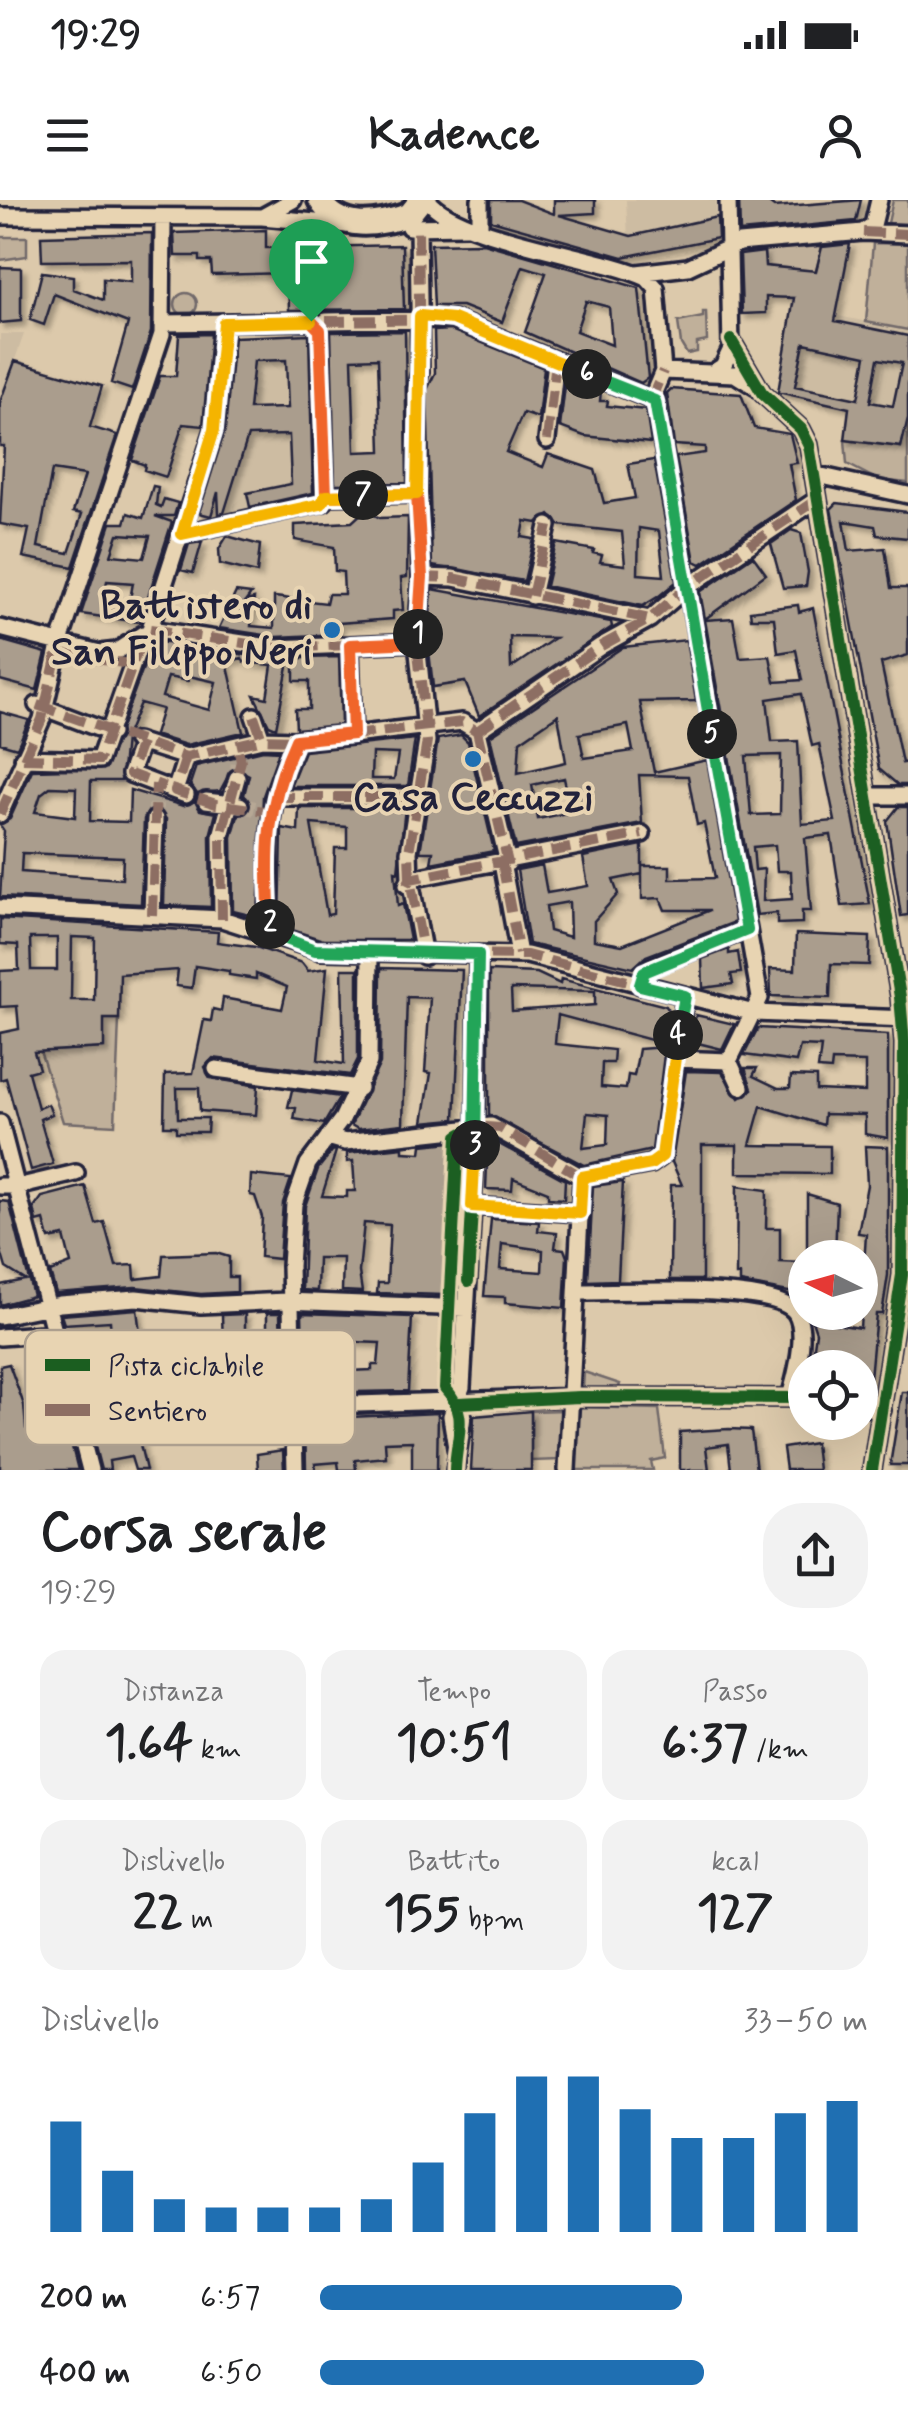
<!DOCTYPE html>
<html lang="it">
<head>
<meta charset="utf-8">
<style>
	body { margin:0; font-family:Mynerve,sans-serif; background:#f2f2f2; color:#202124; height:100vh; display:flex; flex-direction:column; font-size:38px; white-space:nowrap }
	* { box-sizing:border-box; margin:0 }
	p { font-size:32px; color:#757577 }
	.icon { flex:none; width:55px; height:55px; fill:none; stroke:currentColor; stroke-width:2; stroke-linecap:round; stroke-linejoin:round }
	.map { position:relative; height:1270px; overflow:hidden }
	.drawer { display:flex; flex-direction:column; background:#fff; flex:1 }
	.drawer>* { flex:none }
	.needle { width:65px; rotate:275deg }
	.fabs { position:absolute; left:788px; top:1040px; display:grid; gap:20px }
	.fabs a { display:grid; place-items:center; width:90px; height:90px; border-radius:50%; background:#fff; box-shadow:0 10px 40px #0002; font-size:50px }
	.pin { position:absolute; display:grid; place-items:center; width:85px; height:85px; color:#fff; margin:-102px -42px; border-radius:50% 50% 50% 0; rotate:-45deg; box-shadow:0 0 10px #0007 }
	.pin .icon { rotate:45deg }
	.km { position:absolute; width:50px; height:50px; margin:-25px; border-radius:50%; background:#222; color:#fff; font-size:28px; line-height:50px; text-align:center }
	.round { display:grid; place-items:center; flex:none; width:105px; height:105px; border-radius:40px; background:#f2f2f2 }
	.headline { display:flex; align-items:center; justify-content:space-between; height:170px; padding:0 40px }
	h1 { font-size:55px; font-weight:800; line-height:75px }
	.metrics { display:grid; grid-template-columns:repeat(3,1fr); gap:15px; height:170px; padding:10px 40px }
	.metrics div { display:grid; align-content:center; border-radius:25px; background:#f2f2f2; text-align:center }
	.metrics b { font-size:50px; font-weight:800 }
	.metrics small { font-size:28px; font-weight:400 }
	.metrics p { font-size:28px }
	.chart { height:280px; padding:20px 40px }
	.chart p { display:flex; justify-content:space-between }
	.chart svg { width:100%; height:180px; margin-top:10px; stroke:#1f6fb2; stroke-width:6 }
	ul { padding:0 40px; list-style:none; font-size:32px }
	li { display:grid; grid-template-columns:160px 120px 1fr; align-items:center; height:75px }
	li i { height:25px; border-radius:12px; background:#1f6fb2 }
	.status { display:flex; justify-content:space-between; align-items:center; height:70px; padding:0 50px; background:#fff; direction:ltr }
	.status svg { height:28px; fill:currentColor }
	header { display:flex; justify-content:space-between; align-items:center; height:130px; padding:0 40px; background:#fff; font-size:45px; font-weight:800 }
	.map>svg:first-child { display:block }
	.built { fill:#cdbca2 }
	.green { fill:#c0b09a; stroke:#71696a; stroke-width:2.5 }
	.building { fill:#aa9d8d; stroke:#22223b; stroke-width:2.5; fill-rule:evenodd; filter:url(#shadow) }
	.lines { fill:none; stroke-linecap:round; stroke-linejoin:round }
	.street-tunnel { stroke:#b7a895; stroke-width:15; stroke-dasharray:15 8; stroke-linecap:butt }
	.street-casing { stroke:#22223b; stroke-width:22 }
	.secondary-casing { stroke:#22223b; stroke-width:30 }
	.street { stroke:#e8d4b2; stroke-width:15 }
	.secondary { stroke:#e8d4b2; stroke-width:22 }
	.quiet { stroke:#8d6e63; stroke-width:10; stroke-dasharray:20 10; stroke-linecap:butt }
	.cycleway-casing { stroke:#e8d4b2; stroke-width:19 }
	.cycleway { stroke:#1b5e20; stroke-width:12 }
	.split-1-casing { stroke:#fff; stroke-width:20 }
	.split-2-casing { stroke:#fff; stroke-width:20 }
	.split-3-casing { stroke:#fff; stroke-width:20 }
	.split-4-casing { stroke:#fff; stroke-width:20 }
	.split-5-casing { stroke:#fff; stroke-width:20 }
	.split-6-casing { stroke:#fff; stroke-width:20 }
	.split-7-casing { stroke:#fff; stroke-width:20 }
	.split-8-casing { stroke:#fff; stroke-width:20 }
	.split-1 { stroke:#f0652b; stroke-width:12 }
	.split-2 { stroke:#f0652b; stroke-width:12 }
	.split-3 { stroke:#22a559; stroke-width:12 }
	.split-4 { stroke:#f5b400; stroke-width:12 }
	.split-5 { stroke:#22a559; stroke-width:12 }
	.split-6 { stroke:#22a559; stroke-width:12 }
	.split-7 { stroke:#f5b400; stroke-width:12 }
	.split-8 { stroke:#f5b400; stroke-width:12 }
	.poi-dot { fill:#1f6fb2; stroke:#e8d4b2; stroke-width:4 }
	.labels { text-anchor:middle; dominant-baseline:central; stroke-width:8; stroke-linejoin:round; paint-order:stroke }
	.poi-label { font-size:40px; font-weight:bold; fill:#22223b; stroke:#e8d4b2; text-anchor:end }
	.key { fill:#e8d4b2; stroke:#ad9f8e; stroke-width:2.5 }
	.key-label { font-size:28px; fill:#22223b }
</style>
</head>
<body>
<div class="status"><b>19:29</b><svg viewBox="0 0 49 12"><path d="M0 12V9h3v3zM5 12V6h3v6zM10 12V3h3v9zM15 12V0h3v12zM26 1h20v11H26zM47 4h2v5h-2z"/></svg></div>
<header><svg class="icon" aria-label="menu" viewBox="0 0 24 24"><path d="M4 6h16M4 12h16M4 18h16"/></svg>Kadence<svg class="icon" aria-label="person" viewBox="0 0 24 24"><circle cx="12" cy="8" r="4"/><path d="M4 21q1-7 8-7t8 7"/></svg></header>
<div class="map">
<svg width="908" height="1270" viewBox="0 0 908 1270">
	<defs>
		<filter id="shadow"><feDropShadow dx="4.5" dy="4.5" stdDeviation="2.5" flood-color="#0004"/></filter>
	</defs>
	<rect width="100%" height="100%" fill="#dcc9ab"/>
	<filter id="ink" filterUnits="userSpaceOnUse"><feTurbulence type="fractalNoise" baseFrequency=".01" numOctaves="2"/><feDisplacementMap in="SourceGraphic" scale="20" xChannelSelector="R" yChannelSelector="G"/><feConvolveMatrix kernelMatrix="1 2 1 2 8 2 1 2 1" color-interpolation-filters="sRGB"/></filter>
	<g filter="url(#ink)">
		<path class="built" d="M626 0H716V38L629 56Z
			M808 110 908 130V217L778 194 792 116Z
			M311 133 318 294 223 315 197 313 222 232 231 137Z
			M0 134H24L0 202Z"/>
		<path class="green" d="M893 0H908V24L888 23Z
			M0 37H27V56L0 60Z
			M873 43 908 44V130L866 122Z
			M822 46 816 71 765 66 764 50Z
			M175 104a11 11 0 1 1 22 0a11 11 0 1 1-22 0Z
			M703 112H706L707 141 697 143V152L687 154 681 144 678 122 703 117Z
			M908 217V283L878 280 847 264 845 240 901 247Z
			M104 819H119L115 925 63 922 40 851 103 848Z
			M584 1172 620 1184 618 1190 583 1189Z
			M579 1207 659 1209 665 1258 651 1261 653 1270H574Z
			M564 1210 561 1260 531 1261V1211Z"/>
		<path class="building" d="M491 0H518L554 14V0H595V13L559 15 631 36 717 17 718 38 623 57 491 20Z
			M739 0H765L774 7 861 0 856 21 740 32Z
			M266 30V48L402 45 404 109 289 110 288 73 212 75 211 61H200V56H175L174 33Z
			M152 33 151 132 132 190 111 183 128 123 54 94 44 125 30 120 42 72 73 76V89L103 100V79L131 82V60L42 61 41 36Z
			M483 43 639 88 648 178 641 183 525 132 546 73 523 66 502 122 462 106H434L431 44ZM586 101 609 107 612 145 576 131Z
			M850 44 835 121 908 136V218L901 247 845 240 849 208 778 192 794 98 766 97V113L742 114 740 55 764 52 765 66 816 71 822 47ZM804 143 866 156 858 199 795 186ZM878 159 902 163 893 206 870 202Z
			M0 67 21 68V121L0 123Z
			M451 130 544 168 538 218 523 213 506 252 543 267 548 254 595 270 604 303 635 298 628 264 654 260 676 382 659 396 643 406 546 386 556 343 594 350 593 353 602 355 600 362 625 365 622 332 559 325 550 315 537 323 525 321 522 337 534 339 524 381 432 366 427 190 435 173 434 131ZM639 328 659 331 664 376 638 374Z
			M405 131 407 283 335 284 331 132ZM378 158 381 251 355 252 352 159Z
			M211 134 203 226 183 224 166 277 144 270 145 265 132 260 160 176H176L179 135Z
			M309 134 313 293 250 307 247 293 291 284 289 235 248 236 224 313 219 314 218 292 211 316 199 313 225 230 234 137ZM286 160 288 208 249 209 254 161Z
			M15 161 102 186 90 227 117 235 73 367 23 357 29 329 0 324 4 246H0V202ZM52 270 85 275 73 312 82 314 69 353 38 347Z
			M566 177 601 191 600 201H608L607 206 646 210 651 243 584 236 560 227Z
			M671 189 741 194 754 228 790 234 797 263 789 264 796 300 701 364 695 361 676 257 705 253V247L674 245 667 193Z
			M153 286 158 287 156 305 161 307 164 299 178 303 174 316H155L172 322 140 422 81 414 111 323H125L128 313 143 318ZM118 334 150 336 144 358 111 355ZM107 381 133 383 129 405 102 402Z
			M837 303 908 312V338L877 335 875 326 844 321 849 351 885 348 891 388H908V455L881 463 902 563 908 562V585H898L879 569 831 309Z
			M365 310 380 318 408 317 407 377 401 378 403 410 393 411V419L339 423 340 434 277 437 219 428 236 392 251 394 246 401 254 399 251 426 274 428V397L326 403 328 394H344L343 372 335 371 334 347 295 340V325L352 322Z
			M791 330 801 333 808 372 806 386 783 388 771 344Z
			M227 336 260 345 257 373 220 364 219 349Z
			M202 342 193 373 181 370 189 344Z
			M753 356 766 374 705 419 700 392Z
			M432 389 611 422 612 427 479 516 465 482 433 487 428 442ZM510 437 555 438 511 468Z
			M798 405 799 412 813 408 870 704 842 706 831 635 805 638 811 711H802V723L777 724V713L757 715 705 420 733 418 740 458 770 456 775 482 802 480 796 450 778 453 774 418H751L750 411ZM801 494 812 546 819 544 835 621 802 624 798 541 772 542 767 499ZM781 555 780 614 751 615 746 556ZM775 645 777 671H791L792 699 763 701 764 669 755 670 753 647Z
			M0 440 46 453 37 490 0 480Z
			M686 440 696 501 640 502 654 572 707 560 735 722 646 756 633 768 529 744 517 670 542 665 547 693 588 686 583 657 642 645V674L613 680 618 694 594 721V740L622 745 710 710H665L660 698 642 699V666H670V679L715 678 704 623 697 625 688 576 639 575 642 623 516 647 490 536 623 447ZM558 515 566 562 518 573 520 541ZM628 525 633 551 584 558 579 534ZM564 578 571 612 538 619 532 585ZM569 702 570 737 549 731 546 706Z
			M153 441 274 459 339 457 341 525 296 529 295 509H309V481H294V461H289L276 528 269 525 254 495 267 498 272 465 244 462 242 458 227 462 243 532 186 545 154 535 162 509 140 503 125 539 121 581H91L90 621 129 622 130 590 183 606 195 601 200 610 216 613 210 636 211 707 164 705 166 619 156 608 149 610 144 619 141 704 0 697 4 631 0 625 10 619 32 570 106 568ZM189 476 216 482 209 510 162 497 168 477 188 481ZM50 587 76 588 75 617 35 612 41 594ZM22 653 123 657 122 679 21 672Z
			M0 512 29 520 17 548 0 543Z
			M461 535 468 542 494 651 431 663 433 652H420L438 539Z
			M415 539 408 586H290L304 551ZM372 553 398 554 394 579H371Z
			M263 550 279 551 263 596 258 717 233 711 232 637 238 616 251 607 244 595 249 575 233 567 220 591 197 594 190 584 196 566Z
			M898 607H908V715L901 716 887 621Z
			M299 608H405L398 672 395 671 398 706 403 704 410 740H323L280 726 282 628 298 631ZM311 624 347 627V648H335L333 714 327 715Z
			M0 719 218 732 217 742 256 747 302 763 308 771 327 768 318 860 344 864 342 769H358V859L350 875 213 858 205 867 210 878 258 886 256 915 200 911 199 888H177L178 918H208L207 932H176V926H164L165 874 193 873 204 820 211 821 213 809 221 811 223 798 282 809 287 787 256 774V779L229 775V771L195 766 192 788 176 786 178 770 120 774 119 819H104V848L34 852 39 869 28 872 38 908 48 904 52 914 40 919 53 964 31 970 6 878 0 880V833L19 829 17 806 0 807V771L19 770 18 745 0 744ZM72 737 95 738 94 800H71ZM30 738H57V770H31Z
			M796 734 870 737 869 765 831 764 830 798 771 796 770 769 795 770Z
			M729 749V754L738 752 741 773 731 774 733 784 703 788 702 759Z
			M381 768 462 770 455 919 423 922 431 873 425 872 430 798 407 797 403 924 358 929 351 925 380 863Z
			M489 771 537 773 560 784 561 779 666 806 670 814 666 844 558 815 556 832 555 844 614 850 613 863H602L601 887 626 889 628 875 634 876 639 849 665 847 652 950 584 965 489 915ZM511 789 595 791V805L512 811ZM587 913 608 915 607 945 583 948Z
			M696 815 734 824 722 849 690 841Z
			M758 828 888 835V938L865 934V915L824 914 823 925 761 906 750 945 830 946V974L737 973V945H702V1080H670L671 985H682L672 962 686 871 722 872 739 898 752 889 745 868H757L753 876 778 888H790L791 876 816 877V890L865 892V862L832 861 831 870 818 869 821 847 800 846 796 862 744 855Z
			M292 890 340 897 324 924 294 919 296 908 288 907Z
			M488 938 565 980 564 999 548 998V992L513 978 512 990 486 989Z
			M451 942 444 1095 377 1093 378 1083H387L390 1025 364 1023 359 1072 362 1092 342 1091 343 1058H318L317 1091 302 1090 305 1006 318 969 333 950 336 951 322 996 347 997V991H355L353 961 347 962V953L403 947V952L421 953 422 945Z
			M865 946 888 947V1075L882 1114H876L869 1189 860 1187V1168H811L816 1132 812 1120 860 1128 866 1034 858 1033 867 985Z
			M251 975 291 979 283 1003 279 1059 260 1057 262 1017 255 996 250 995Z
			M623 982 618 1080 588 1081 593 986Z
			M85 986 96 1024 104 1022 116 1066 134 1065 135 1079 161 1076 163 1055 216 1053 229 1057V1077H237V1092L201 1094 135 1087 56 1093 50 1072 71 1064 64 1036 49 1039 44 1020 37 1022 34 1008 42 997Z
			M737 986 767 990 766 1028H780V1062L805 1063V1095L740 1083V1075H736Z
			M807 994 837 1003 835 1058H807Z
			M0 1001 9 1002 33 1096 0 1105V1085L25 1080 6 1068 0 1048Z
			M491 1019 539 1022 538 1031 557 1033 555 1048 564 1049 567 1057 564 1108 505 1103V1097L484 1096ZM502 1044 543 1050 542 1072 500 1069Z
			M137 1109 146 1183 166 1180 162 1225 142 1226 145 1239 139 1240 146 1270H135L131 1257 109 1261 110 1270H101L72 1157 92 1153 103 1204 95 1206 101 1232 136 1224 134 1198 116 1202 110 1121 64 1124 61 1115Z
			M267 1113H280L282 1179 230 1180 229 1173H214V1146L223 1145 222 1115 245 1114V1134L267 1132Z
			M302 1113 412 1117 408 1191 304 1193ZM326 1141 380 1143 378 1165H372V1170L325 1172Z
			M9 1164 24 1205 26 1228 64 1216 78 1270H0V1166Z
			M902 1192H908V1265H890Z
			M531 1211V1270H471L474 1216Z
			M438 1213 437 1270H412V1241L385 1242 386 1257 355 1260 356 1270H339L338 1262 315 1264 316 1270H306L305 1219Z
			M729 1229 751 1230 756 1270H731L728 1244 706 1247 709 1270H680V1232Z
			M815 1243 818 1270H786L783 1248Z
			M283 1250 284 1270H258L257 1254Z"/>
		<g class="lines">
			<path class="street-tunnel" d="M237 578 239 551
				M240 605 266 611
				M155 619 156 591"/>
			<defs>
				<path id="street" d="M428 0C457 39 598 55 647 78L656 88 663 171 735 174 756 187
					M480 0V29
					M0 16 262 17 347 25
					M262 17 293 0
					M409 27 466 26
					M863 32 873 25 879 0
					M637 73 688 67 739 43 863 32 908 34
					M326 121 453 119 655 201
					M163 123 311 121 320 129 324 302 182 334
					M731 140 762 193 801 229 809 245 900 797 904 843 902 1075 872 1270
					M663 171 655 190 657 211 760 798 729 861 675 859
					M712 173 723 166 731 149 728 0
					M547 240 556 161
					M813 274 908 295
					M326 296 417 294
					M421 377 453 378 650 419
					M532 396 548 326
					M0 428 100 453 117 451 143 434
					M150 429 214 229 224 123
					M150 429 276 448 350 445
					M417 442 421 377 416 189 420 172 418 27
					M37 505 111 533
					M254 516 262 539 296 540
					M477 531 601 446 650 419 686 388 816 300
					M477 531 508 663
					M353 535 462 522 477 531
					M136 541 186 557 262 539
					M141 543 130 574 175 591
					M23 558 99 560 142 438
					M186 595 175 591 186 557
					M869 596H908
					M274 597H417
					M206 601 240 605
					M0 614 42 519 59 445 162 134 163 18
					M502 663 519 754
					M407 685 410 679 642 634
					M0 708 222 719 321 751 527 755 754 813 908 819
					M152 715 155 619
					M222 719 221 636 237 578
					M269 733C272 652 259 619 296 540L353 535 350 445 417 442 427 541 409 652 410 679 424 756
					M640 785 650 767 747 730
					M729 861 741 887
					M216 869 359 888
					M0 923 90 1270
					M328 937 345 942 491 926 582 977
					M582 977 651 964 662 956 685 796
					M0 986H21L76 973
					M472 1006 580 1013
					M577 1092C616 1093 776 1082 796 1113 808 1133 796 1176 790 1197
					M0 1116 60 1104 136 1098 201 1105 286 1101 466 1108
					M0 1137 56 1133
					M295 1206 580 1197 805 1198
					M860 1206 882 1210
					M456 1248 451 1216 462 1187 476 936 478 754
					M295 1270 290 1066 294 1004 308 964 342 919 369 862 370 753
					M455 1270 463 1216 459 1203
					M567 1270 582 977"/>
				<path id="secondary" d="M320 0C340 33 378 25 409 15L421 0"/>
			</defs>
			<use href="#street" class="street-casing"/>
			<use href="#secondary" class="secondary-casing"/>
			<use href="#street" class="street"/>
			<use href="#secondary" class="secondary"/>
			<path class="quiet" d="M863 32 908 34
				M326 121 453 119 655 201
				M547 240 556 161
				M326 296 417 294
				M421 377 453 378 650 419
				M532 396 548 326
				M150 429 276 448 350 445
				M417 442 421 377 416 189 420 172 418 27
				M57 453 130 464
				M37 505 186 557 262 539
				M254 516 262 539 296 540
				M477 531 601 446 650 419 686 388 816 300
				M477 531 508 663
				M353 535 462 522 477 531
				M141 543 130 574 165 587
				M186 557 175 591 216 604 272 612
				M23 558 99 560 142 438
				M274 597H417
				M0 614 42 519 59 445
				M502 663 519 754
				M407 685 410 679 642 634
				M152 715 156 584
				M222 719 221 636 241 561 237 545
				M269 733C272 652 259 619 296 540L353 535 350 445 417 442 427 541 409 652 410 679 424 756
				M370 753 527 755 685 796
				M478 754 476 926 500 928 582 977
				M640 785 650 767 747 730 657 211 655 190 663 171"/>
			<defs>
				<path id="cycleway" d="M731 140 762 193 801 229 809 245 900 797 904 843 902 1075 872 1270
					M468 1081 475 956
					M459 1203 580 1197 805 1198
					M455 1270C456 1236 470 1215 445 1188L458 936 476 926"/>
			</defs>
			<use href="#cycleway" class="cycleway-casing"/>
			<use href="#cycleway" class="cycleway"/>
		</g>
	</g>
	<g class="lines" filter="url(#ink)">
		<defs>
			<path id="split-1" d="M311 121 320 130 326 296 417 294 422 377 418 434"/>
			<path id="split-2" d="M270 724C266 651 265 608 296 540L353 534 350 445 417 442 418 434"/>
			<path id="split-3" d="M270 724V733L315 750 478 754 475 945"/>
			<path id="split-4" d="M475 945 472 1006 580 1013 582 977 651 964 662 956 678 835"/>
			<path id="split-5" d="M678 835 685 796 640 785 644 772 747 730 712 534"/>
			<path id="split-6" d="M587 174 655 201 712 534"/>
			<path id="split-7" d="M363 295 417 294 420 116 453 119 587 174"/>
			<path id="split-8" d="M311 121 224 123 214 230 182 334 321 304 326 296 363 295"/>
		</defs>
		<use href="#split-1" class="split-1-casing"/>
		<use href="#split-2" class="split-2-casing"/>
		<use href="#split-3" class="split-3-casing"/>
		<use href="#split-4" class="split-4-casing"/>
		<use href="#split-5" class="split-5-casing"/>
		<use href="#split-6" class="split-6-casing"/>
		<use href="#split-7" class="split-7-casing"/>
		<use href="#split-8" class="split-8-casing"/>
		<use href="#split-1" class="split-1"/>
		<use href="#split-2" class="split-2"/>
		<use href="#split-3" class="split-3"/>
		<use href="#split-4" class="split-4"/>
		<use href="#split-5" class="split-5"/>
		<use href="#split-6" class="split-6"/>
		<use href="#split-7" class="split-7"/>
		<use href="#split-8" class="split-8"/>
	</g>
	<g class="poi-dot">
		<circle cx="332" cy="430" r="10"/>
		<circle cx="473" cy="559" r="10"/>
	</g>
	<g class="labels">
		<g class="poi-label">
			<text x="312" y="407">Battistero di<tspan x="312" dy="46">San Filippo Neri</tspan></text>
			<text x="473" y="599" text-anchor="middle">Casa Ceccuzzi</text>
		</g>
	</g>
	<rect x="25" y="1130" width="330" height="115" rx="15" class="key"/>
	<rect x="45" y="1159" width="45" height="12" fill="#1b5e20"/>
	<rect x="45" y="1204" width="45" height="12" fill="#8d6e63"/>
	<g class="key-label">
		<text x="108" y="1175">Pista ciclabile</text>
		<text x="108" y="1220">Sentiero</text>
	</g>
</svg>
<div class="fabs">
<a><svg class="needle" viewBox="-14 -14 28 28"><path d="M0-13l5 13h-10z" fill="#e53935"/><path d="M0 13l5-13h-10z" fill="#757577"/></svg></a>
<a><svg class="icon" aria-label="locate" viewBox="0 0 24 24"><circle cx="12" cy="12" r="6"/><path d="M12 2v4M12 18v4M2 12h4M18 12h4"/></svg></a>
</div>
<div class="pin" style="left:311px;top:121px;background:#1e9e55"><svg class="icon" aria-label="arrive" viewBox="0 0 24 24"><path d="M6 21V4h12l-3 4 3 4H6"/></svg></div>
<b class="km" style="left:418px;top:434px">1</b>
<b class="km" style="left:270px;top:724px">2</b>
<b class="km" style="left:475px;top:945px">3</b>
<b class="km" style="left:678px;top:835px">4</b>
<b class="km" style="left:712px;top:534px">5</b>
<b class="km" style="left:587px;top:174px">6</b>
<b class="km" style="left:363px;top:295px">7</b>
</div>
<section class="drawer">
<div class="headline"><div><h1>Corsa serale</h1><p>19:29</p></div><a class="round"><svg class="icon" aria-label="share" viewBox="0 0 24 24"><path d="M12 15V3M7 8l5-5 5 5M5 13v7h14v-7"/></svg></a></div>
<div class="metrics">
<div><p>Distanza</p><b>1.64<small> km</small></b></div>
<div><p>Tempo</p><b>10:51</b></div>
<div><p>Passo</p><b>6:37<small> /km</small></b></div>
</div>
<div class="metrics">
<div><p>Dislivello</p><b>22<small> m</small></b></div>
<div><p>Battito</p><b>155<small> bpm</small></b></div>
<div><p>kcal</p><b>127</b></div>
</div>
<div class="chart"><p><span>Dislivello</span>33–50 m</p>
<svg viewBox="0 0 160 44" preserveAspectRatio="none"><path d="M5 44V17M15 44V29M25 44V36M35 44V38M45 44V38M55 44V38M65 44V36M75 44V27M85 44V15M95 44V6M105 44V6M115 44V14M125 44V21M135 44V21M145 44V15M155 44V12"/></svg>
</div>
<ul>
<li><b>200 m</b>6:57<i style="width:66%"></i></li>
<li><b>400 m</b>6:50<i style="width:70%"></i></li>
</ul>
</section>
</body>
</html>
